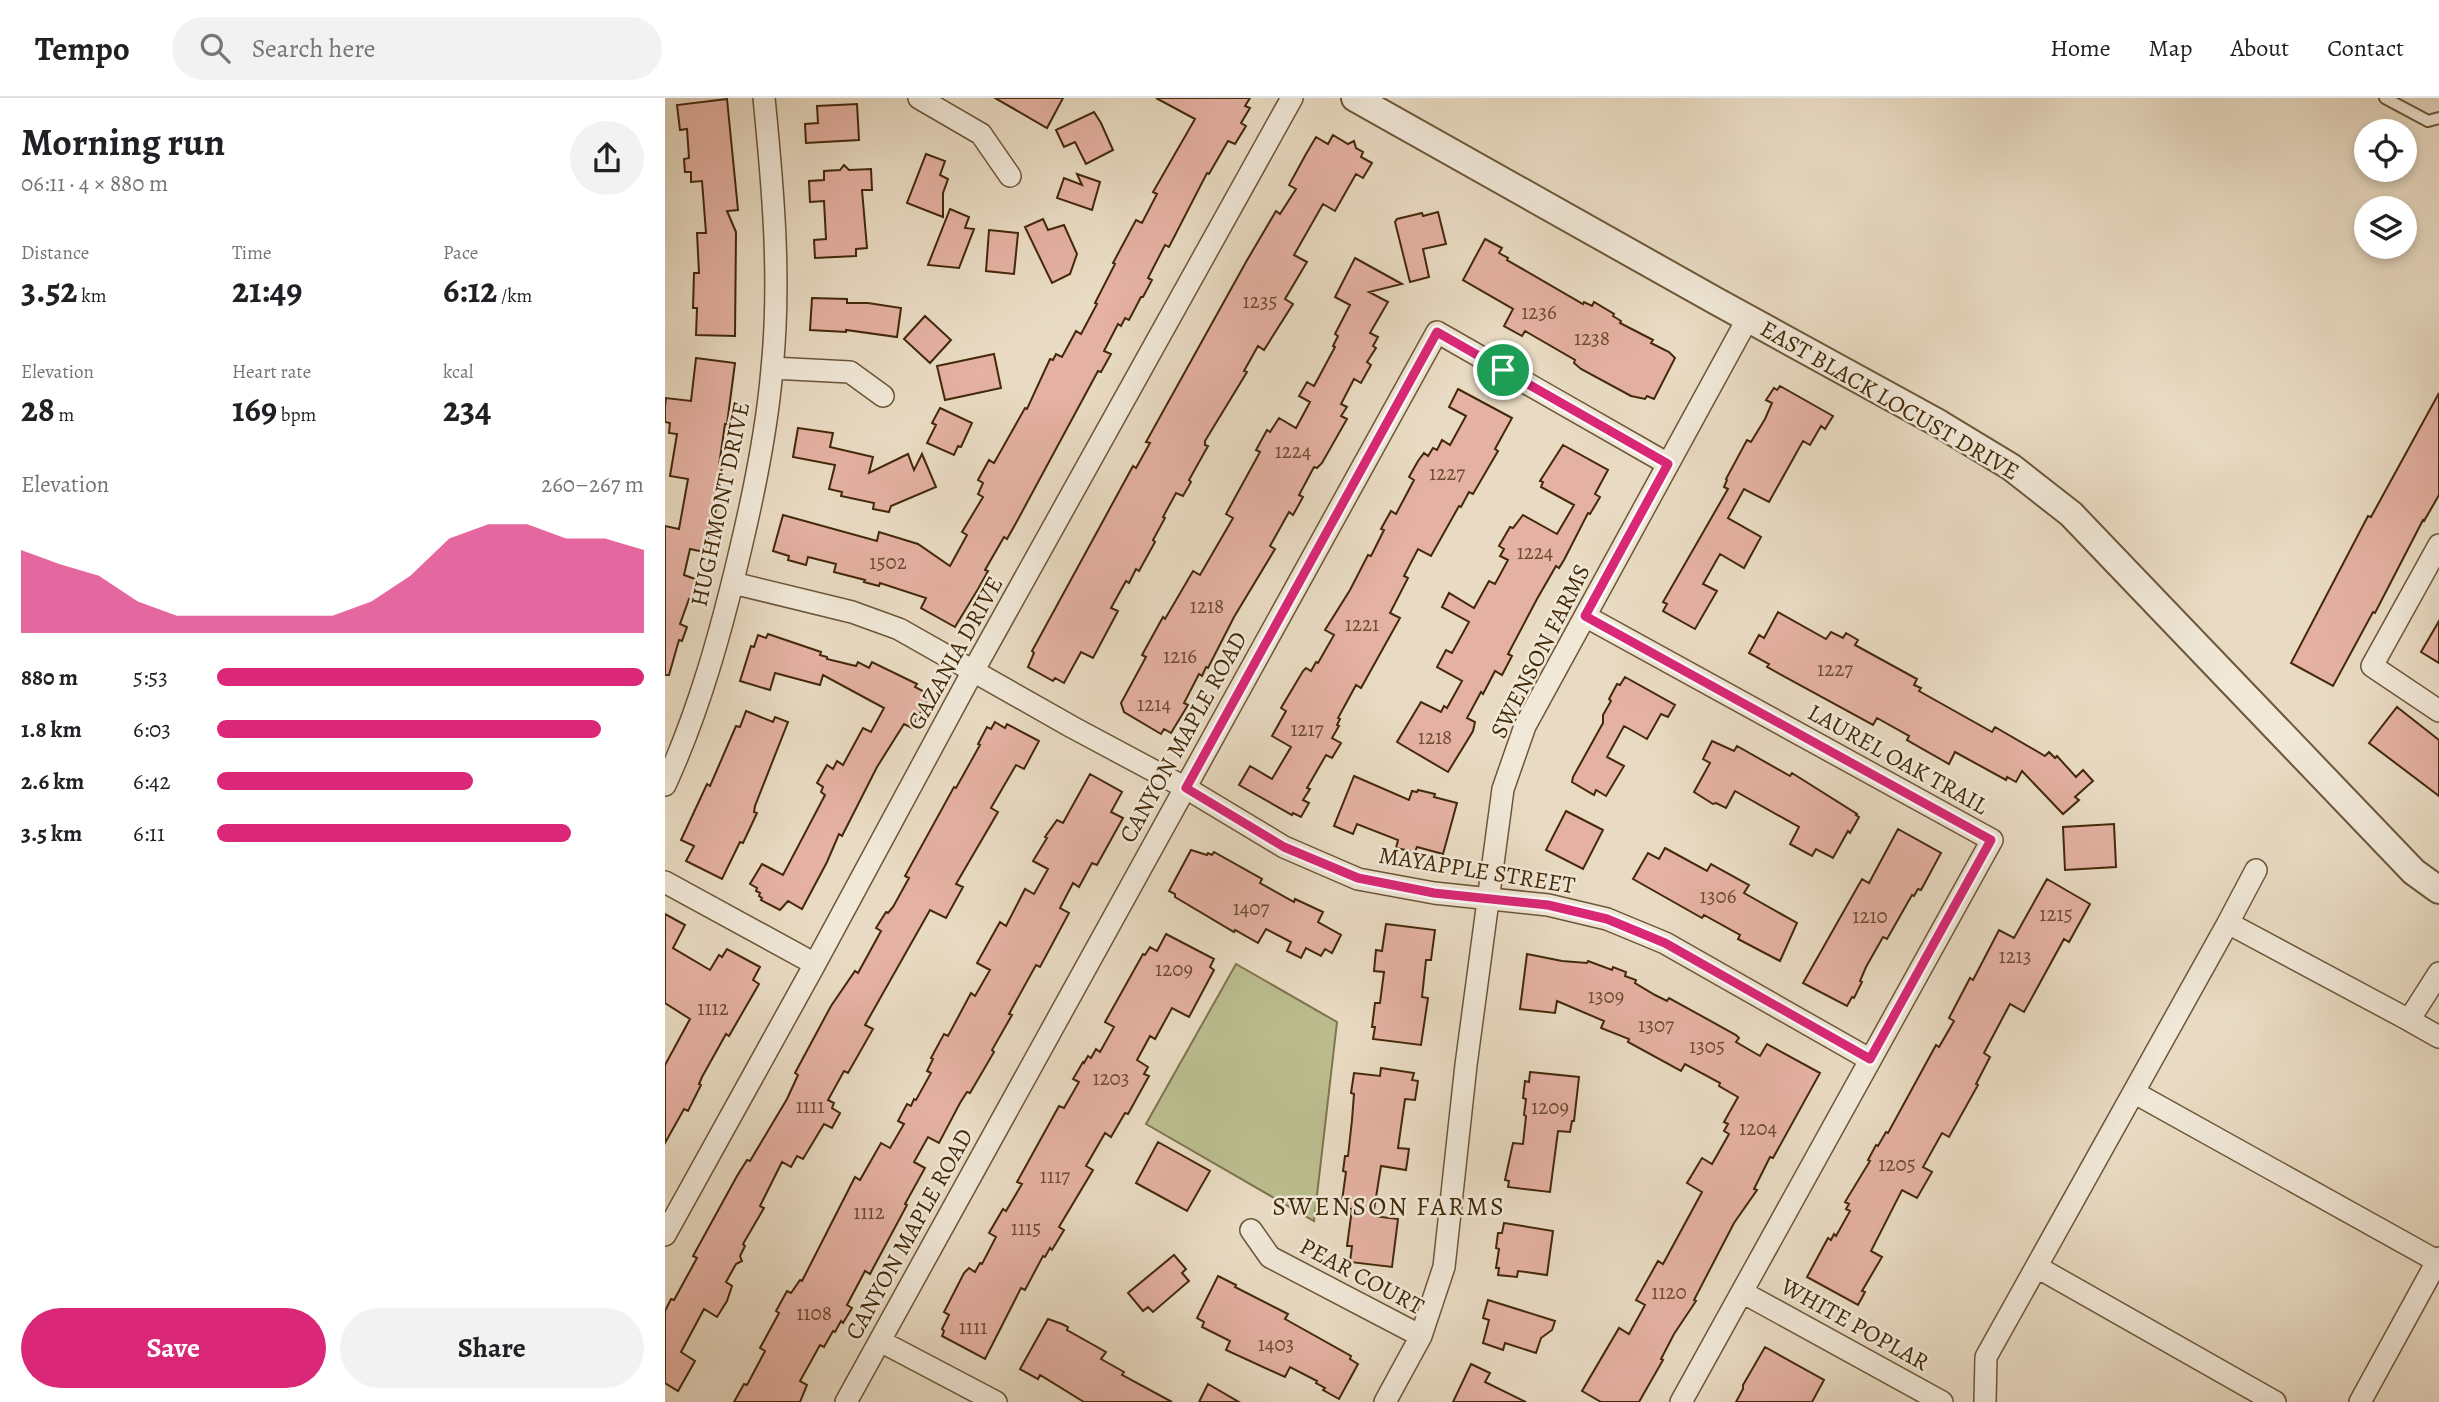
<!DOCTYPE html>
<html lang="en">
<head>
<meta charset="utf-8">
<style>
	body { margin:0; font-family:Alegreya,serif; background:#f2f2f2; color:#202124; height:100vh; display:flex; flex-direction:column; font-size:26px; white-space:nowrap }
	* { box-sizing:border-box; margin:0 }
	p { font-size:23px; color:#757577 }
	.icon { flex:none; width:38px; height:38px; fill:none; stroke:currentColor; stroke-width:2; stroke-linecap:round; stroke-linejoin:round }
	.map { position:relative; flex:1; overflow:hidden }
	.sheet { display:flex; flex-direction:column; background:#fff; width:665px }
	.sheet>* { flex:none }
	.controls { position:absolute; left:1689px; top:21px; display:grid; gap:14px }
	.controls a { display:grid; place-items:center; width:63px; height:63px; border-radius:50%; background:#fff; box-shadow:0 4px 10px #0003; font-size:35px }
	.pin { position:absolute; display:grid; place-items:center; width:60px; height:60px; color:#fff; margin:-30px; border:4px solid #fff; border-radius:50%; box-shadow:0 2px 7px #0007 }
	.round { display:grid; place-items:center; flex:none; width:74px; height:74px; border-radius:37px; background:#f2f2f2 }
	.summary { display:flex; align-items:center; justify-content:space-between; height:119px; padding:0 21px }
	h1 { font-size:38px; font-weight:600; line-height:52px }
	.figures { display:grid; grid-template-columns:repeat(3,1fr); gap:10px; height:119px; padding:7px 21px }
	.figures div { display:grid; align-content:center }
	.figures b { font-size:35px; font-weight:600 }
	.figures small { font-size:19px; font-weight:400 }
	.figures p { font-size:19px }
	.chart { height:196px; padding:14px 21px }
	.chart p { display:flex; justify-content:space-between }
	.chart svg { width:100%; height:126px; margin-top:7px; fill:#db2777; opacity:.7 }
	.button { display:flex; gap:14px; margin-top:auto; padding:14px 21px }
	.button a { flex:1; height:80px; border-radius:42px; background:#db2777; color:#fff; font-size:28px; font-weight:600; line-height:80px; text-align:center }
	.button a+a { background:#f2f2f2; color:#202124 }
	ul { padding:0 21px; list-style:none; font-size:23px }
	li { display:grid; grid-template-columns:112px 84px 1fr; align-items:center; height:52px }
	li i { height:18px; border-radius:9px; background:#db2777 }
	header { display:flex; align-items:center; gap:42px; box-sizing:border-box; height:98px; padding:0 35px; background:#fff; border-bottom:2px solid #e0e0e0 }
	header strong { font-size:33px }
	nav { display:flex; gap:38px; margin-inline-start:auto; font-size:24px }
	.search { width:490px; height:63px; background:#f2f2f2; display:flex; align-items:center; gap:18px; box-sizing:border-box; padding:0 24px; border-radius:38px; color:#757577; font-size:26px }
	main { display:flex; flex:1; min-height:0 }
	.map>svg:first-child { display:block }
	.green { fill:#bbbe90; stroke:#7f744c; stroke-width:2 }
	.building { fill:#e5b1a3; stroke:#432908; stroke-width:2 }
	.lines { fill:none; stroke-linecap:round; stroke-linejoin:round }
	.service-casing { stroke:#6c5637; stroke-width:14 }
	.minor-casing { stroke:#6c5637; stroke-width:24 }
	.tertiary-casing { stroke:#6c5637; stroke-width:30 }
	.service { stroke:#f1e8d8; stroke-width:10 }
	.minor { stroke:#f1e8d8; stroke-width:21 }
	.tertiary { stroke:#f1e8d8; stroke-width:26 }
	.route-casing { stroke:#fff; stroke-width:14 }
	.route { stroke:#db2777; stroke-width:9 }
	.labels { text-anchor:middle; dominant-baseline:central; stroke-width:5; stroke-linejoin:round; paint-order:stroke }
	.number-label { font-size:21px; fill:#6c4b2f }
	.street-label { font-size:24px; fill:#432908; stroke:#f1e8d8 }
	.neighbourhood-label { font-size:26px; letter-spacing:2px; fill:#432908; stroke:#f1e8d8 }
</style>
</head>
<body>
<header>
<strong>Tempo</strong>
<div class="search"><svg class="icon" aria-label="search" viewBox="0 0 24 24"><circle cx="10" cy="10" r="6"/><path d="M15 15l6 6"/></svg>Search here</div>
<nav><a>Home</a><a>Map</a><a>About</a><a>Contact</a></nav>
</header>
<main>
<section class="sheet">
<div class="summary"><div><h1>Morning run</h1><p>06:11 · 4 × 880 m</p></div><a class="round"><svg class="icon" aria-label="share" viewBox="0 0 24 24"><path d="M12 15V3M7 8l5-5 5 5M5 13v7h14v-7"/></svg></a></div>
<div class="figures">
<div><p>Distance</p><b>3.52<small> km</small></b></div>
<div><p>Time</p><b>21:49</b></div>
<div><p>Pace</p><b>6:12<small> /km</small></b></div>
</div>
<div class="figures">
<div><p>Elevation</p><b>28<small> m</small></b></div>
<div><p>Heart rate</p><b>169<small> bpm</small></b></div>
<div><p>kcal</p><b>234</b></div>
</div>
<div class="chart"><p><span>Elevation</span>260–267 m</p>
<svg viewBox="0 0 160 44" preserveAspectRatio="none"><path d="M0 44V15L10 20L20 24L30 33L40 38L50 38L60 38L70 38L80 38L90 33L100 24L110 11L120 6L130 6L140 11L150 11L160 15V44z"/></svg>
</div>
<ul>
<li><b>880 m</b>5:53<i style="width:100%"></i></li>
<li><b>1.8 km</b>6:03<i style="width:90%"></i></li>
<li><b>2.6 km</b>6:42<i style="width:60%"></i></li>
<li><b>3.5 km</b>6:11<i style="width:83%"></i></li>
</ul>
<div class="button"><a>Save</a><a>Share</a></div>
</section>
<div class="map">
<svg width="1774" height="1304" viewBox="0 0 1774 1304">
	<rect width="100%" height="100%" fill="#e9dbc3"/>
	<filter id="stains"><feTurbulence type="fractalNoise" baseFrequency=".00286" numOctaves="4"/><feColorMatrix values="0 0 0 0 .2 0 0 0 0 .09 0 0 0 0 .02 0 0 0 .5 -.17"/></filter>
	<radialGradient id="worn" r=".72"><stop offset=".6" stop-color="#630" stop-opacity="0"/><stop offset="1" stop-color="#630" stop-opacity=".3"/></radialGradient>
	<path class="green" d="M571 866 672 924 649 1123 481 1026Z"/>
	<path class="building" d="M330 0H398L382 30Z
		M491 0H585L580 8 585 10 576 25 581 28 570 46 563 43 544 76 542 75 504 149 500 147 483 180 487 182 478 199H476L464 222 460 220 456 228 453 226 439 253 446 256 436 274 433 273 351 425 342 441 339 439 320 472 323 473 313 491 290 529 256 510 261 500 215 485 214 488 199 484 200 482 169 474 171 466 143 459 141 467 123 462 124 458 108 453 118 417 212 443 214 434 253 446 285 468 302 437 297 434 318 399 313 396 318 385 313 382 324 362 329 365 360 310 362 311 385 261 388 262 391 256 397 259 411 233 416 236 432 206 430 205 450 166 448 165 471 122 477 125 492 96 488 94 530 21Z
		M62 1 73 112 62 113 71 134 70 238 31 237 32 210H28L29 175H34L32 135H41L37 83 26 84V74H20L19 61 24 60 22 31 15 32 12 7Z
		M192 6 194 42 141 45 140 26 153 25 152 8Z
		M429 14 436 25 448 52 421 66 410 44 399 49 391 32Z
		M668 37 683 46 689 43 691 50 698 54 696 59 707 65 698 80 691 76 670 113 658 106 629 157 642 164 620 201 628 206 599 252 593 248 579 273 582 274 540 343V347L543 348 524 382 526 384 518 398 511 395 498 419 500 420 488 442 490 444 474 473 471 471 464 485 461 483 446 510 453 513 428 560 416 554 399 585 390 580 388 583 363 569 369 555 367 553 468 368 471 370 485 345 481 344 581 164 611 113 615 116 631 91 624 87 641 56 651 39 663 46Z
		M261 56 280 63 275 77 283 81 278 95V119L242 105Z
		M179 67 184 72 206 71 207 92H197L202 150 191 151V158L150 160 149 142 161 141 159 103 145 104 144 83 159 82V73L175 72Z
		M412 76 435 84 427 112 392 100 399 80 417 87Z
		M285 111 304 119 300 130 309 131 294 170 263 167Z
		M773 114 781 146 758 151 764 179 745 184 730 124 732 121 757 115 758 118Z
		M378 121 383 132 399 127 412 156 405 176 387 185 360 129Z
		M324 132 353 135 349 176 321 173Z
		M820 141 837 150 834 155 843 160 842 162 918 206 919 204 927 208 929 204 949 216 948 218 956 223 955 225 988 242 986 245 1004 254 1010 260 989 301 982 298 980 301 966 298 916 271 909 265 910 262 860 233 857 238 839 228 848 211 798 182Z
		M690 160 737 186 704 194 723 204 705 235 713 239 708 248 711 250 702 264 706 267 696 285 689 281 676 306 682 309 676 318 682 321 657 365 652 370 649 369 634 397 638 399 628 417 624 414 605 448 610 451 569 519 543 570 541 569 537 578 534 576 519 605 523 607 506 635 499 631 496 636 459 614 456 605 481 559 477 557 498 519 500 521 528 473 535 477 568 420 561 416 595 354 591 352 602 332 605 334 614 320 631 330 645 304 634 298 642 284 649 288 670 249 668 248 673 238 670 236 685 207 670 199Z
		M147 200 182 201V205H203L236 210 232 239 181 232V234L145 232Z
		M260 218 286 242 265 265 239 241Z
		M329 256 336 290 280 302 272 268Z
		M31 260 70 265 62 326H60L54 367 57 368 50 417 39 454 25 451 19 477 33 482 28 502 24 501 15 526 22 529 17 543 14 542 4 577H0V428L14 431 23 381 5 378 12 336 4 335 5 325 0 324V308L1 300 26 303Z
		M1115 288 1168 318 1160 331 1156 328 1145 347 1138 343 1104 404 1079 391 1063 420 1096 439 1079 470 1055 456 1038 486 1052 493 1030 531 998 513 1002 506 998 504 1063 391 1059 389 1062 382 1061 381 1082 342 1086 344 1100 321 1107 305 1101 302 1109 290 1112 292Z
		M793 291 847 320 830 351 833 353 808 396 804 394 796 409 794 408 766 458 753 451 739 478 743 480 725 515 735 520 696 590 691 587 673 620 675 621 672 627 674 628 667 640 676 645 667 660 661 657 642 690 645 691 638 702 644 705 636 719 628 715 627 717 574 687 585 668 607 681 626 649 607 638 621 613 616 610 638 573 641 570 646 573 651 564 653 565 669 537 660 532 685 492 703 457 706 458 719 432 716 431 726 413 731 416 749 382 744 379 753 363 759 355 763 358 768 350 772 352 777 342 785 347 801 318 784 309Z
		M1774 295V397L1759 423 1758 422 1710 515 1708 514 1668 588 1626 565 1703 418 1706 419Z
		M275 310 307 325 296 349 293 348 289 357 262 345 271 327 267 325Z
		M133 330 168 335 165 349 208 359 204 375 243 356 249 372 257 356 271 389 226 408 224 414 208 411 209 405 176 398 177 394 164 391 170 367 128 359Z
		M898 347 943 372 930 396 935 399 925 416 923 415 899 462 894 470 891 468 872 501 843 556 847 558 837 577 830 573 818 596 816 594 802 620 810 624 808 633 783 674 732 644 756 604 776 614 779 608 782 610 797 583 772 569 781 552 787 555 804 524 777 509 784 495 809 510 824 483 830 486 843 462 835 458 839 451 834 448 845 429 848 430 858 417 892 436 909 407 876 389 878 384 875 383Z
		M1113 514 1161 541 1166 534 1178 540 1181 535 1193 542 1190 547 1252 581 1249 587 1256 590 1254 593 1327 634 1330 629 1380 658 1384 654 1390 660 1392 658 1411 679 1418 672 1428 683 1410 699 1414 702 1398 716 1357 673 1351 684 1342 679 1341 682 1290 654 1284 666 1242 642 1244 638 1212 620 1208 627 1102 569 1104 566 1084 555 1094 537 1099 540Z
		M1774 523V565L1756 554Z
		M103 536 156 554 155 557 162 559V561L191 568 193 564 204 570 207 564 252 586 250 589 265 597 247 630 239 626 212 669 177 738 174 736 162 764 137 811 123 803 115 812 96 802 97 800 94 798 95 795 91 793 92 790 85 786 97 766 118 777 160 697 156 694 158 689 152 685 162 667 168 671 172 663 178 667 198 630 206 634 219 610 158 577 155 587 110 575 105 592 75 583 86 548 89 549 93 537 101 540Z
		M960 579 1010 607 1003 619 996 616 982 641 959 628 942 659 959 668 941 698 931 692 929 697 907 684 908 679 938 625V617L946 603 944 601 952 586 955 587Z
		M1732 609 1774 642V698L1704 645Z
		M81 613 108 624 110 619 123 624 90 708 89 714 92 715 78 745 75 744 57 781 21 763 29 748 16 742 42 686 45 688 71 628 75 629Z
		M330 624 340 630 342 626 374 643 359 671 351 667 326 710 333 714 291 786 298 789 281 820 265 812 200 927 208 931 183 975 179 973 163 1002 169 1005 167 1010 175 1015 167 1030 159 1026 138 1061 132 1058 126 1069 117 1064 95 1108 99 1110 78 1146 80 1148 75 1158 77 1163 71 1166 61 1184 67 1188 62 1203 52 1219 39 1211 16 1254 30 1263 13 1293 0 1285V1213L6 1201 9 1202 32 1160 28 1158 72 1078 82 1062 85 1063 122 1001 133 977 130 975 166 908 190 873 193 875 216 833 211 830 221 814 223 815 228 809 244 780 240 778 289 689 291 690 315 647 313 646 322 629 326 631Z
		M1047 643 1069 653 1072 648 1125 678 1127 675 1192 716 1191 717 1194 719 1185 735 1183 733 1168 760 1151 751 1147 758 1125 746 1134 729 1070 693 1061 710 1051 705 1048 706 1029 694 1045 665 1038 661Z
		M425 676 457 694 446 714 458 720 432 767 427 765 414 789 408 785 395 810 404 815 375 869 371 867 344 916 347 917 327 952 329 954 305 995 302 994 295 1005 274 1045 263 1039 249 1064 260 1070 240 1106 242 1107 205 1176 200 1173 182 1207 187 1210 178 1225 176 1223 170 1234 168 1233 159 1249 155 1247 135 1283 142 1287 135 1304H69L79 1286 82 1287 100 1253 95 1250 114 1215 111 1213 122 1193 126 1195 135 1182 137 1183 190 1079 195 1082 216 1045 225 1050 239 1026 233 1023 242 1006 246 1008 249 1001 251 1002 266 975 262 973 268 961 266 960 279 936 283 938 306 895 310 898 325 872 312 865 335 824 341 828 360 791 369 796 383 771 368 763 382 740 380 739 392 722 398 725Z
		M689 678 744 702 747 693 752 694 753 692 770 696 769 699 792 705 778 756 752 749 750 754 731 750 733 742 692 726 688 736 669 728Z
		M901 713 938 732 918 771 881 752Z
		M1449 726 1451 769 1400 772 1398 729Z
		M1233 731 1276 755 1256 792 1253 791 1249 798 1247 797 1222 841 1218 839 1201 869 1195 883 1197 884 1189 900 1187 899 1182 908 1138 885 1197 781 1204 785Z
		M1000 750 1042 773 1046 766 1084 787 1079 795 1132 825 1115 863 1073 841 1075 837 1039 817 1037 820 968 781 983 755 994 761Z
		M526 752 542 757 543 755 547 757 549 754 597 781 595 785 629 804 630 801 658 814 653 824 676 837 667 855 660 851 656 858 641 850 636 860 622 853 626 844 601 831 593 845 570 832 569 834 510 799V796L504 793Z
		M1382 781 1425 806 1404 844 1399 841 1359 914 1345 906 1319 955 1325 959 1311 986 1313 987 1284 1039 1277 1035 1258 1069 1267 1074 1252 1100 1237 1092 1206 1153 1217 1159 1197 1193 1200 1194 1193 1207 1142 1179 1163 1140 1166 1142 1169 1136 1171 1138 1185 1113 1181 1111 1184 1106 1180 1104 1205 1063 1203 1062 1211 1047 1213 1048 1221 1034 1223 1035 1271 947 1274 949 1289 923 1284 920 1305 880 1308 882 1334 832 1349 840Z
		M0 816 20 827 8 850 45 872 54 857 57 859 62 851 95 869 88 882 94 886 64 938 61 936 37 979 34 986 36 987 23 1013 19 1011 0 1045V967L25 921 0 905Z
		M721 826 770 832 766 862H761L757 899 763 900 756 947 708 941 710 929H707L710 905H715L719 874 709 873 711 852 717 853Z
		M501 836 549 861 545 869 549 872 524 919 507 910 490 941 485 938 472 962 483 969 479 976 484 978 463 1016 460 1015 446 1039 440 1035 421 1068 428 1072 394 1129 399 1132 387 1152 385 1150 380 1159 378 1158 360 1192 356 1190 320 1261 277 1238 279 1233 277 1231 284 1217 279 1214 299 1175 304 1170 310 1174 315 1165 317 1166 331 1139 324 1135 338 1111 341 1113 357 1086 352 1084 394 1008 399 1010 414 984 408 981 418 964 419 965 423 958 426 960 431 951 435 954 449 929 440 924 478 856 480 857 485 849 492 853Z
		M862 856 897 863 922 865 923 863 947 872 948 869 961 874 960 878 971 882 970 885 990 897 1002 903 1004 900 1071 937 1074 940 1071 944 1095 958 1102 946 1155 975 1108 1060 1105 1059 1089 1091 1092 1092 1069 1125 1029 1202 1031 1203 1009 1236 996 1261 998 1262 974 1304H936L917 1293 954 1230 964 1236 980 1207 971 1202 993 1163 998 1166 1037 1094 1022 1085 1037 1060 1047 1066 1064 1036 1059 1033 1063 1026 1059 1024 1073 999 1054 988 1055 985 1020 966 1016 973 963 944 964 941 936 930 939 923 892 903 890 915 855 911Z
		M716 970 749 975 747 982 753 983 750 1002 740 1001 733 1050 744 1051 741 1072 716 1068 708 1118 733 1121 727 1169 685 1164 687 1148H682L687 1111 676 1110 681 1074 678 1073 680 1058H683L687 1022 689 996 686 995 689 975 715 978Z
		M865 974 914 979 909 1023H907L905 1034 893 1033 885 1094 843 1089 844 1083 840 1082 848 1045 858 1046 861 1018 859 1017 861 1001 858 1000 860 983 864 984Z
		M493 1044 545 1073 522 1113 471 1085Z
		M839 1125 888 1133 882 1177 853 1173 852 1179 833 1177 834 1170H831L834 1151 831 1150 833 1135H837Z
		M509 1157 521 1171 517 1175 524 1183 488 1214 483 1209 478 1213 463 1195Z
		M553 1178 571 1187 570 1189 623 1216 620 1221 686 1258 685 1261 693 1266 674 1301 658 1292 660 1290 651 1285 652 1283 625 1269 620 1279 561 1252 565 1243 537 1229 539 1224 532 1220Z
		M823 1202 890 1223 887 1232 876 1240 871 1255 840 1245 838 1252 818 1245 824 1222 818 1220Z
		M383 1221 397 1226 403 1229 402 1232 441 1254 436 1261 459 1274 457 1277 507 1304H419L375 1277 373 1281 355 1271Z
		M1100 1249 1159 1282 1147 1304H1071L1078 1291V1287Z
		M806 1266 825 1275 820 1284 861 1304H788Z
		M543 1286 574 1304H534Z"/>
	<g class="lines">
		<defs>
			<path id="service" d="M1720 0 1763 23 1774 20"/>
			<path id="minor" d="M254 0 316 36 345 78
				M107 270 185 274 218 298
				M1774 447 1707 568 1774 613
				M68 485 187 514 234 531 407 629 521 690 619 749 693 781 769 795 883 807 942 821 1000 845 1204 961
				M920 518 1327 742 1016 1304
				M0 687C35 611 57 530 76 449 90 390 102 332 107 271 116 181 108 90 99 0
				M0 784 150 866
				M1563 825 1591 772
				M1774 875 1744 922 1774 939
				M1470 995 1772 1163
				M586 1132 605 1159 756 1238
				M0 1137 150 866 301 586 627 0
				M1372 1169 1610 1304
				M1077 1194 1277 1304
				M215 1243 331 1304
				M181 1304 772 234 1003 366
				M720 1304 756 1238 779 1169 801 967 838 691 860 628 1083 220
				M1320 1304 1321 1259 1563 825 1744 922
				M1695 1304 1774 1160"/>
			<path id="tertiary" d="M690 0 1051 203 1275 326 1346 369 1406 416 1749 774 1774 792"/>
		</defs>
		<use href="#service" class="service-casing"/>
		<use href="#minor" class="minor-casing"/>
		<use href="#tertiary" class="tertiary-casing"/>
		<use href="#service" class="service"/>
		<use href="#minor" class="minor"/>
		<use href="#tertiary" class="tertiary"/>
	</g>
	<g class="lines">
		<defs>
			<path id="route" d="M772 234 1003 366 920 518 1326 742 1205 961 1000 845 942 821 883 807 769 795 693 780 619 749 521 690Z"/>
		</defs>
		<use href="#route" class="route-casing"/>
		<use href="#route" class="route"/>
	</g>
	<g class="labels">
		<g class="number-label">
			<text x="595" y="203">1235</text>
			<text x="874" y="214">1236</text>
			<text x="927" y="240">1238</text>
			<text x="628" y="353">1224</text>
			<text x="782" y="375">1227</text>
			<text x="870" y="454">1224</text>
			<text x="223" y="464">1502</text>
			<text x="542" y="508">1218</text>
			<text x="697" y="526">1221</text>
			<text x="515" y="558">1216</text>
			<text x="1170" y="571">1227</text>
			<text x="489" y="606">1214</text>
			<text x="642" y="631">1217</text>
			<text x="770" y="639">1218</text>
			<text x="1053" y="798">1306</text>
			<text x="586" y="810">1407</text>
			<text x="1391" y="816">1215</text>
			<text x="1205" y="818">1210</text>
			<text x="1350" y="858">1213</text>
			<text x="509" y="871">1209</text>
			<text x="941" y="898">1309</text>
			<text x="48" y="910">1112</text>
			<text x="991" y="927">1307</text>
			<text x="1042" y="948">1305</text>
			<text x="446" y="980">1203</text>
			<text x="145" y="1008">1111</text>
			<text x="885" y="1009">1209</text>
			<text x="1093" y="1030">1204</text>
			<text x="1232" y="1066">1205</text>
			<text x="390" y="1078">1117</text>
			<text x="204" y="1114">1112</text>
			<text x="361" y="1130">1115</text>
			<text x="1004" y="1194">1120</text>
			<text x="149" y="1215">1108</text>
			<text x="308" y="1229">1111</text>
			<text x="611" y="1246">1403</text>
		</g>
		<g class="street-label">
			<text transform="translate(1225 302) rotate(30)">EAST BLACK LOCUST DRIVE</text>
			<text transform="translate(55 406) rotate(-78)">HUGHMONT DRIVE</text>
			<text transform="translate(875 553) rotate(-63)">SWENSON FARMS</text>
			<text transform="translate(290 555) rotate(-61)">GAZANIA DRIVE</text>
			<text transform="translate(518 639) rotate(-61)">CANYON MAPLE ROAD</text>
			<text transform="translate(1233 661) rotate(29)">LAUREL OAK TRAIL</text>
			<text transform="translate(812 772) rotate(9)">MAYAPPLE STREET</text>
			<text transform="translate(244 1136) rotate(-61)">CANYON MAPLE ROAD</text>
			<text transform="translate(697 1178) rotate(28)">PEAR COURT</text>
			<text transform="translate(1190 1226) rotate(29)">WHITE POPLAR</text>
		</g>
		<g class="neighbourhood-label">
			<text x="724" y="1108">SWENSON FARMS</text>
		</g>
	</g>
	<rect width="100%" height="100%" filter="url(#stains)"/>
	<rect width="100%" height="100%" fill="url(#worn)"/>
</svg>
<div class="controls">
<a><svg class="icon" aria-label="locate" viewBox="0 0 24 24"><circle cx="12" cy="12" r="6"/><path d="M12 2v4M12 18v4M2 12h4M18 12h4"/></svg></a>
<a><svg class="icon" aria-label="layers" viewBox="0 0 24 24"><path d="M12 4l9 5-9 5-9-5zM3 14l9 5 9-5"/></svg></a>
</div>
<div class="pin" style="left:838px;top:272px;background:#1e9e55"><svg class="icon" aria-label="arrive" viewBox="0 0 24 24"><path d="M6 21V4h12l-3 4 3 4H6"/></svg></div>
</div>
</main>
</body>
</html>
